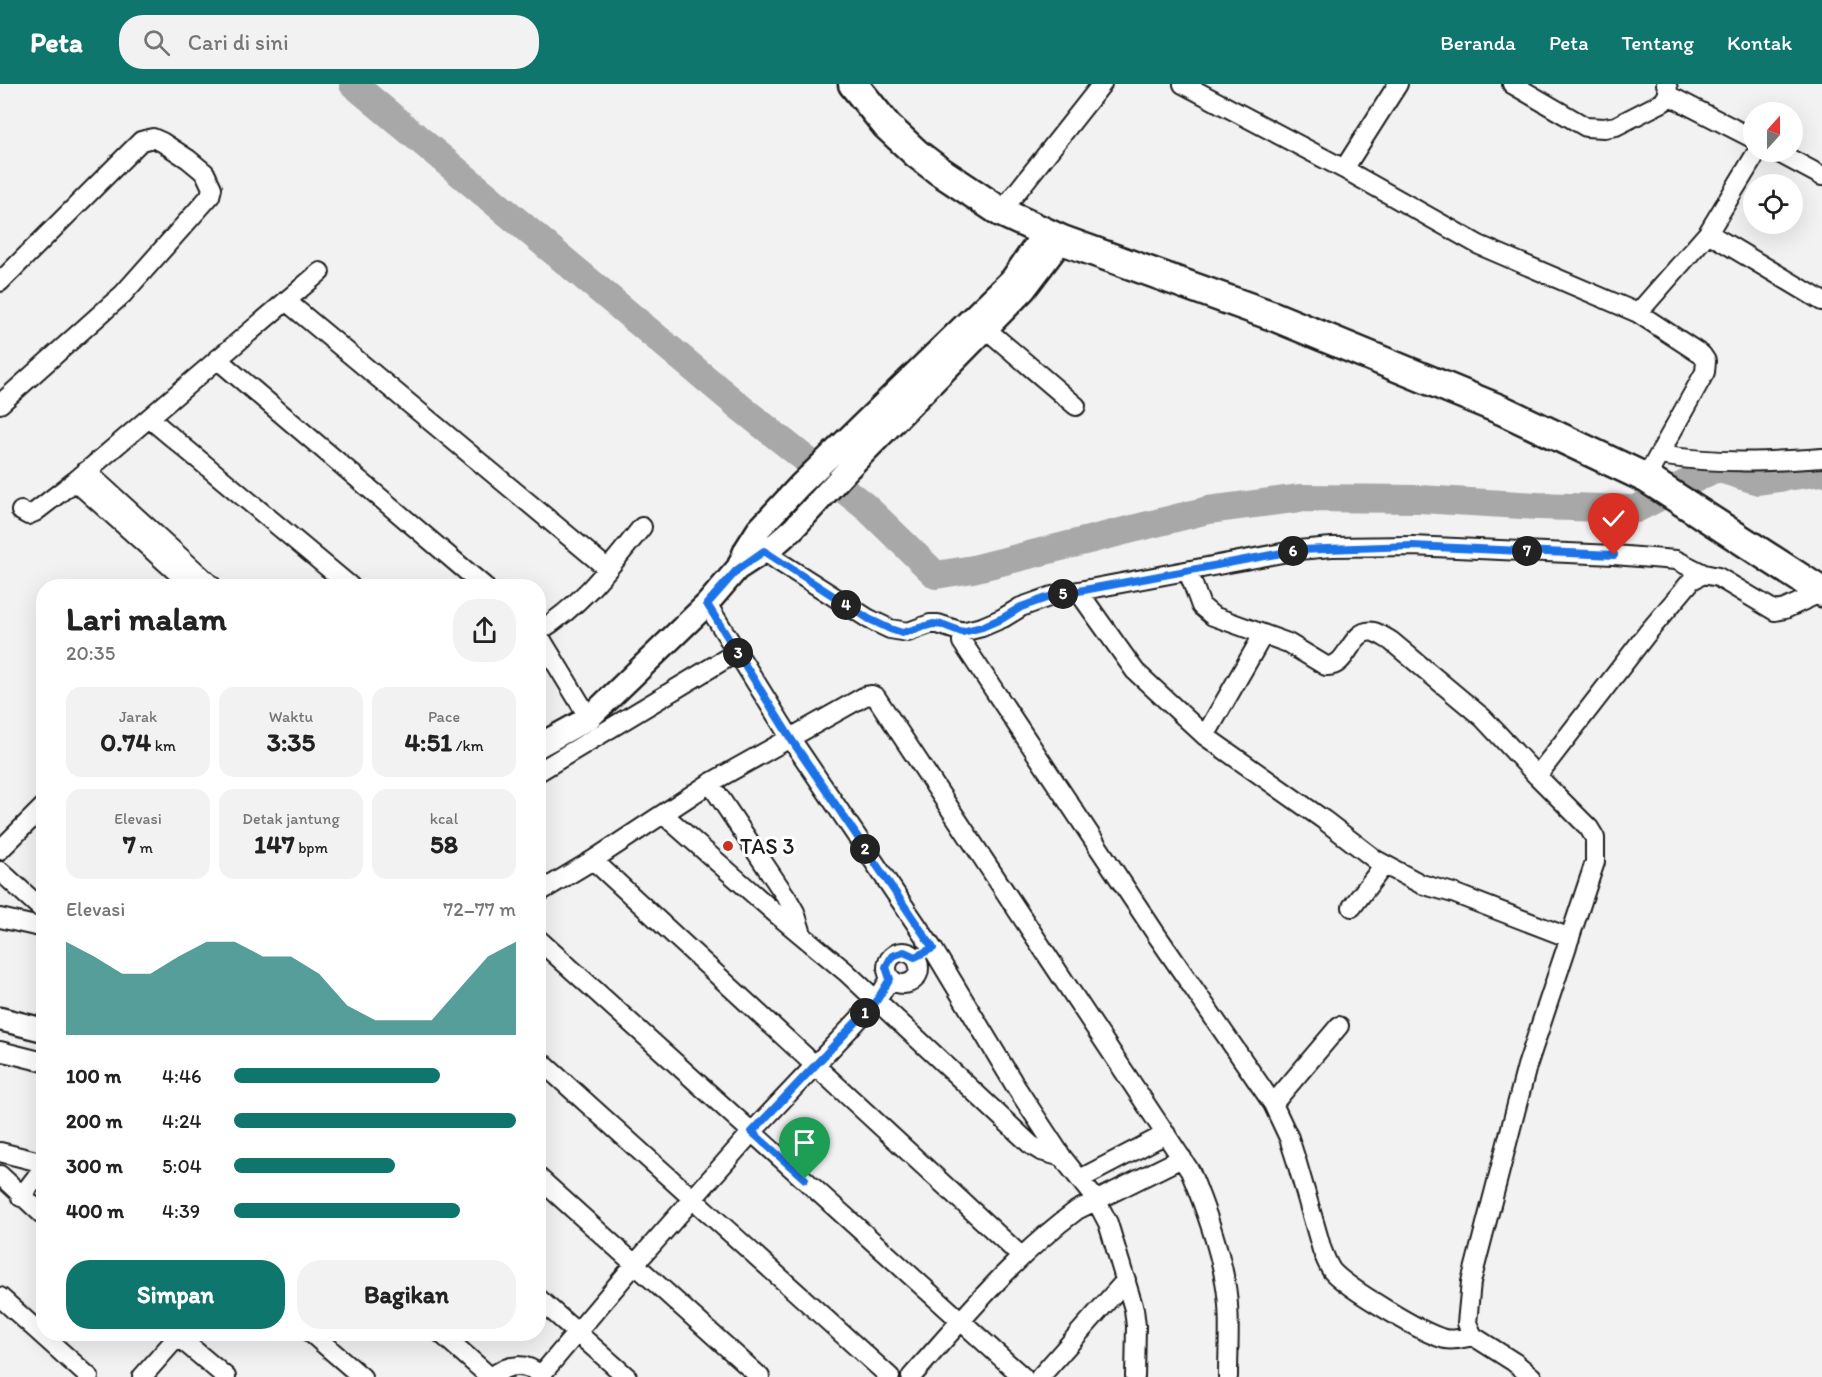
<!DOCTYPE html>
<html lang="id">
<head>
<meta charset="utf-8">
<style>
	body { margin:0; font-family:Itim,sans-serif; background:#f2f2f2; color:#222; height:100vh; display:flex; flex-direction:column; font-size:22px; white-space:nowrap }
	* { box-sizing:border-box; margin:0 }
	p { font-size:20px; color:#767676 }
	.icon { flex:none; width:33px; height:33px; fill:none; stroke:currentColor; stroke-width:2; stroke-linecap:round; stroke-linejoin:round }
	.map { position:relative; flex:1; overflow:hidden }
	.panel { position:absolute; left:36px; top:495px; width:510px; height:762px; display:flex; flex-direction:column; background:#fff; border-radius:24px; box-shadow:0 6px 24px #0002 }
	.panel>* { flex:none }
	.needle { width:39px; rotate:21deg }
	.buttons { position:absolute; left:1743px; top:18px; display:grid; gap:12px }
	.buttons a { display:grid; place-items:center; width:60px; height:60px; border-radius:50%; background:#fff; box-shadow:0 6px 24px #0002; font-size:30px }
	.pin { position:absolute; display:grid; place-items:center; width:51px; height:51px; color:#fff; margin:-62px -26px; border-radius:50% 50% 50% 0; rotate:-45deg; box-shadow:0 0 6px #0007 }
	.pin .icon { rotate:45deg }
	.km { position:absolute; width:30px; height:30px; margin:-15px; border-radius:50%; background:#222; color:#fff; font-size:16px; line-height:30px; text-align:center }
	.round { display:grid; place-items:center; flex:none; width:63px; height:63px; border-radius:24px; background:#f2f2f2 }
	.overview { display:flex; align-items:center; justify-content:space-between; height:102px; padding:0 30px }
	h1 { font-size:33px; font-weight:700; line-height:45px }
	.metrics { display:grid; grid-template-columns:repeat(3,1fr); gap:9px; height:102px; padding:6px 30px }
	.metrics div { display:grid; align-content:center; border-radius:15px; background:#f2f2f2; text-align:center }
	.metrics b { font-size:26px; font-weight:700 }
	.metrics small { font-size:16px; font-weight:400 }
	.metrics p { font-size:16px }
	.chart { height:168px; padding:12px 30px }
	.chart p { display:flex; justify-content:space-between }
	.chart svg { width:100%; height:108px; margin-top:6px; fill:#0f766e; opacity:.7 }
	.button { display:flex; gap:12px; margin-top:auto; padding:12px 30px }
	.button a { flex:1; height:69px; border-radius:24px; background:#0f766e; color:#fff; font-size:24px; font-weight:700; line-height:69px; text-align:center }
	.button a+a { background:#f2f2f2; color:#222 }
	ul { padding:0 30px; list-style:none; font-size:20px }
	li { display:grid; grid-template-columns:96px 72px 1fr; align-items:center; height:45px }
	li i { height:15px; border-radius:8px; background:#0f766e }
	header { display:flex; align-items:center; gap:36px; box-sizing:border-box; height:84px; padding:0 30px; background:#0f766e; color:#fff }
	header strong { font-size:28px }
	nav { display:flex; gap:33px; margin-inline-start:auto; font-size:21px }
	.search { width:420px; height:54px; background:#f2f2f2; display:flex; align-items:center; gap:15px; box-sizing:border-box; padding:0 21px; border-radius:24px; color:#767676; font-size:22px }
	.map>svg:first-child { display:block }
	.lines { fill:none; stroke-linecap:round; stroke-linejoin:round }
	.river { stroke:#a8a8a8; stroke-width:28 }
	.minor-casing { stroke:#1c1c1c; stroke-width:22 }
	.tertiary-casing { stroke:#1c1c1c; stroke-width:27 }
	.primary-casing { stroke:#1c1c1c; stroke-width:33 }
	.minor { stroke:#fff; stroke-width:18 }
	.tertiary { stroke:#fff; stroke-width:22 }
	.primary { stroke:#fff; stroke-width:28 }
	.route-casing { stroke:#fff; stroke-width:12 }
	.route { stroke:#1a73e8; stroke-width:8 }
	.poi-dot { fill:#c8321e; stroke:#fff; stroke-width:2 }
	.labels { text-anchor:middle; dominant-baseline:central; stroke-width:6; stroke-linejoin:round; paint-order:stroke }
	.poi-label { font-size:22px; fill:#1c1c1c; stroke:#fff; text-anchor:start }
</style>
</head>
<body>
<header>
<strong>Peta</strong>
<div class="search"><svg class="icon" aria-label="search" viewBox="0 0 24 24"><circle cx="10" cy="10" r="6"/><path d="M15 15l6 6"/></svg>Cari di sini</div>
<nav><a>Beranda</a><a>Peta</a><a>Tentang</a><a>Kontak</a></nav>
</header>
<div class="map">
<svg width="1822" height="1293" viewBox="0 0 1822 1293">
	<rect width="100%" height="100%" fill="#f2f2f2"/>
	<filter id="ink" filterUnits="userSpaceOnUse"><feTurbulence type="fractalNoise" baseFrequency=".0167" numOctaves="2"/><feDisplacementMap in="SourceGraphic" scale="12" xChannelSelector="R" yChannelSelector="G"/><feConvolveMatrix kernelMatrix="1 2 1 2 8 2 1 2 1" color-interpolation-filters="sRGB"/></filter>
	<g filter="url(#ink)">
		<g class="lines">
			<path class="river" d="M353 0 741 324 867 424 936 491 973 485 1208 426 1301 414 1420 415 1538 422 1636 425 1716 384 1758 397 1822 388"/>
			<defs>
				<path id="minor" d="M1183 0 1344 85 1479 161 1638 229 1702 271 1706 277 1705 288 1646 394
					M1512 0 1586 43 1604 44 1616 42 1663 18C1668 11 1670 7 1666 0
					M1668 11 1754 55
					M1777 68 1822 92
					M1344 85 1398 0
					M1001 128 1102 0
					M1708 149 1822 217
					M0 198 141 57 153 54 162 58 188 75 205 89 212 104 210 112 123 210 0 320
					M286 217 608 485
					M1638 229 1708 149 1757 68
					M986 245 1076 322
					M217 275 484 502
					M149 334 350 502
					M1659 371C1715 380 1766 378 1822 374
					M86 387 212 502
					M75 397 192 502
					M21 427 28 431 35 428 75 397 320 188
					M758 459 764 467 778 477 869 535 890 545 908 548 930 540H938L962 548
					M1188 487 1201 522 1213 532 1288 559 1326 582C1349 584 1350 543 1374 548 1380 550 1386 554 1391 557L1483 634 1537 692
					M1078 507 1135 587 1205 652 1324 736 1376 776 1421 800 1453 809 1570 854
					M707 520 791 655 933 865 1016 1003 1062 1073 1096 1116 1108 1139 1134 1225 1136 1242 1135 1293
					M538 548C584 519 609 484 642 443
					M538 550 589 634
					M1205 652 1263 551
					M538 688 737 568
					M710 699 787 814 795 828 802 850
					M664 731 774 828 846 888 1031 1061 1041 1067 1062 1073
					M0 766 44 722
					M593 776 1021 1172
					M0 787 44 827
					M538 809 593 776 710 699 865 612 872 611 876 613 1190 1087C1205 1123 1218 1159 1225 1197 1231 1228 1228 1262 1228 1293
					M1352 823 1384 781
					M0 834 44 844
					M538 855 1023 1293
					M887 884a16 16 0 1 1 32 0a16 16 0 1 1-32 0Z
					M0 967 44 978
					M538 975 890 1293
					M1273 1020 1339 942
					M0 1068 44 1079
					M0 1091 44 1132
					M538 1093 760 1293
					M1080 1095 1166 1050
					M21 1113 44 1083
					M0 1213 89 1293
					M538 1214 627 1293
					M175 1250 226 1293
					M312 1250 362 1293
					M442 1250 490 1293
					M1473 1252C1463 1254 1454 1257 1445 1255 1423 1250 1346 1203 1332 1187 1327 1180 1325 1173 1322 1166L1297 1079 1289 1054 1273 1020 1156 850 962 558V548L982 543 1003 534 1021 523 1052 512 1298 466 1332 463 1412 462 1614 471 1676 476 1704 490
					M541 1291 635 1180 752 1048 877 916 890 895
					M142 1293 180 1250
					M492 1293C508 1279 527 1278 543 1293
					M911 1293C963 1235 1013 1173 1077 1126L1182 1074
					M1040 1293 1126 1196
					M1532 1293 1514 1278 1473 1252 1467 1239 1471 1198 1527 982 1595 778V754L1589 744 1537 692 1649 547 1692 496 1704 490 1718 493 1775 527 1785 525 1822 508"/>
				<path id="tertiary" d="M738 484 746 465 758 446 800 401 1012 195 1044 149
					M538 662 589 634 707 520 737 485 777 459 794 444 849 384 1024 206 1062 156
					M0 935 44 946"/>
				<path id="primary" d="M853 0 887 42 917 70 938 86 1001 128 1062 156 1273 232 1504 327 1646 394 1822 508"/>
			</defs>
			<use href="#minor" class="minor-casing"/>
			<use href="#tertiary" class="tertiary-casing"/>
			<use href="#primary" class="primary-casing"/>
			<use href="#minor" class="minor"/>
			<use href="#tertiary" class="tertiary"/>
			<use href="#primary" class="primary"/>
		</g>
	</g>
	<g class="lines" filter="url(#ink)">
		<defs>
			<path id="route" d="M805 1095 752 1048 877 916 890 895 886 883 892 872 904 868 915 873 933 864 791 655 707 520 737 486 764 467 869 535 890 545 902 549 933 540 944 541 962 548 982 543 1003 534 1021 523 1052 512 1298 466 1412 462 1614 471"/>
		</defs>
		<use href="#route" class="route-casing"/>
		<use href="#route" class="route"/>
	</g>
	<circle class="poi-dot" cx="728" cy="762" r="6"/>
	<g class="labels">
		<g class="poi-label">
			<text x="740" y="762">TAS 3</text>
		</g>
	</g>
</svg>
<div class="buttons">
<a><svg class="needle" viewBox="-14 -14 28 28"><path d="M0-13l5 13h-10z" fill="#e53935"/><path d="M0 13l5-13h-10z" fill="#767676"/></svg></a>
<a><svg class="icon" aria-label="locate" viewBox="0 0 24 24"><circle cx="12" cy="12" r="6"/><path d="M12 2v4M12 18v4M2 12h4M18 12h4"/></svg></a>
</div>
<div class="pin" style="left:805px;top:1095px;background:#1e9e55"><svg class="icon" aria-label="arrive" viewBox="0 0 24 24"><path d="M6 21V4h12l-3 4 3 4H6"/></svg></div>
<div class="pin" style="left:1614px;top:471px;background:#d93025"><svg class="icon" aria-label="check" viewBox="0 0 24 24"><path d="M5 12l5 5 9-10"/></svg></div>
<b class="km" style="left:865px;top:929px">1</b>
<b class="km" style="left:865px;top:765px">2</b>
<b class="km" style="left:738px;top:569px">3</b>
<b class="km" style="left:846px;top:521px">4</b>
<b class="km" style="left:1063px;top:510px">5</b>
<b class="km" style="left:1293px;top:467px">6</b>
<b class="km" style="left:1527px;top:467px">7</b>
<section class="panel">
<div class="overview"><div><h1>Lari malam</h1><p>20:35</p></div><a class="round"><svg class="icon" aria-label="share" viewBox="0 0 24 24"><path d="M12 15V3M7 8l5-5 5 5M5 13v7h14v-7"/></svg></a></div>
<div class="metrics">
<div><p>Jarak</p><b>0.74<small> km</small></b></div>
<div><p>Waktu</p><b>3:35</b></div>
<div><p>Pace</p><b>4:51<small> /km</small></b></div>
</div>
<div class="metrics">
<div><p>Elevasi</p><b>7<small> m</small></b></div>
<div><p>Detak jantung</p><b>147<small> bpm</small></b></div>
<div><p>kcal</p><b>58</b></div>
</div>
<div class="chart"><p><span>Elevasi</span>72–77 m</p>
<svg viewBox="0 0 160 44" preserveAspectRatio="none"><path d="M0 44V6L10 12L20 19L30 19L40 12L50 6L60 6L70 12L80 12L90 19L100 32L110 38L120 38L130 38L140 25L150 12L160 6V44z"/></svg>
</div>
<ul>
<li><b>100 m</b>4:46<i style="width:73%"></i></li>
<li><b>200 m</b>4:24<i style="width:100%"></i></li>
<li><b>300 m</b>5:04<i style="width:57%"></i></li>
<li><b>400 m</b>4:39<i style="width:80%"></i></li>
</ul>
<div class="button"><a>Simpan</a><a>Bagikan</a></div>
</section>
</div>
</body>
</html>
